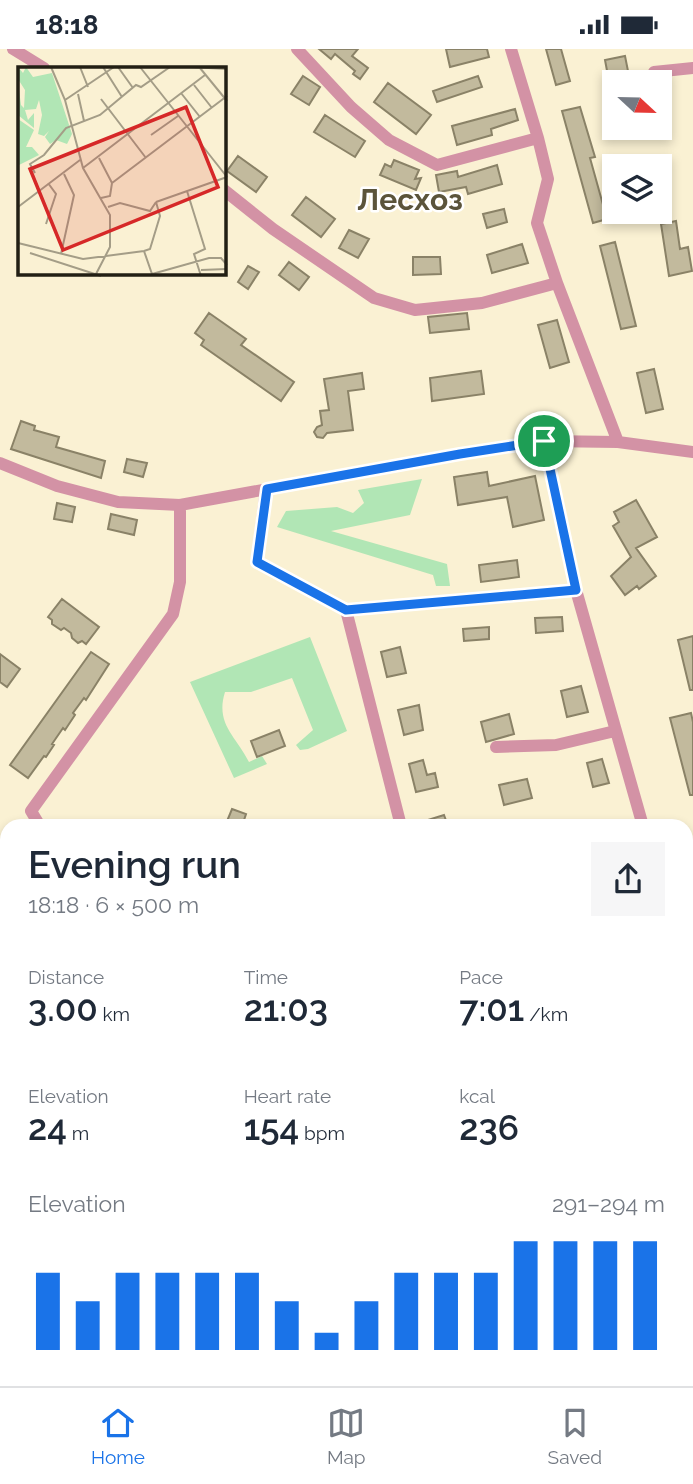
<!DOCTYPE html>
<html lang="en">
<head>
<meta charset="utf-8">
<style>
	body { margin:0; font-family:Raleway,sans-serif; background:#f6f6f7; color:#1f2937; height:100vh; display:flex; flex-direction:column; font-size:26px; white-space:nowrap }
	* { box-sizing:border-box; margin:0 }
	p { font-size:23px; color:#747a83 }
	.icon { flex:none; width:38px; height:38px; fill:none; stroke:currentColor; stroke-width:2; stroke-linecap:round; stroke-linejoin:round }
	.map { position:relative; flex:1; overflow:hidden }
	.sheet { position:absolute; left:0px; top:770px; width:693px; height:567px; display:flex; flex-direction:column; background:#fff; border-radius:21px 21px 0 0; box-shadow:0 4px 10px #0003 }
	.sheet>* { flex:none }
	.needle { width:46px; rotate:112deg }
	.controls { position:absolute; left:602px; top:21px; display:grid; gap:14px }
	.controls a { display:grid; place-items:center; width:70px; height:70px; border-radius:0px; background:#fff; box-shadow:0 4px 10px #0003; font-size:35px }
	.pin { position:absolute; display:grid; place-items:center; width:60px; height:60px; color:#fff; margin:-30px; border:4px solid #fff; border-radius:50%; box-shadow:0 2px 7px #0007 }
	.round { display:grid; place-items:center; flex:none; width:74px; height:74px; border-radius:0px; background:#f6f6f7 }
	.overview { display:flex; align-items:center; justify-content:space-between; height:119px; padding:0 28px }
	h1 { font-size:38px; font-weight:600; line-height:52px }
	.stats { display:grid; grid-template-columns:repeat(3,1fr); gap:10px; height:119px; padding:7px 28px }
	.stats div { display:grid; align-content:center }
	.stats b { font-size:35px; font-weight:600 }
	.stats small { font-size:19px; font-weight:400 }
	.stats p { font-size:19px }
	.chart { height:196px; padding:14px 28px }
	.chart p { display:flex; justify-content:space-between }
	.chart svg { width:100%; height:126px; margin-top:7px; stroke:#1a73e8; stroke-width:6 }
	.status { display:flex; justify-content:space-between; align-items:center; height:49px; padding:0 35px; background:#fff; direction:ltr }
	.status svg { height:19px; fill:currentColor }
	.dock { display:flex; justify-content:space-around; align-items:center; height:98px; border-top:2px solid #e0e1e3; background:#fff; font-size:19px; color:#747a83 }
	.dock a { display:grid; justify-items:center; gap:4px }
	.dock .active { color:#1a73e8 }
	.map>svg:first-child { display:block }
	.green { fill:#b1e6b5 }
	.building { fill:#c2ba9d; stroke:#8a8267; stroke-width:2 }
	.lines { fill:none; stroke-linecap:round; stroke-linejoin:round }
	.minor { stroke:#d392a5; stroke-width:12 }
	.major { stroke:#ae3a67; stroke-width:16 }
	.route-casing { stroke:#fff; stroke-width:14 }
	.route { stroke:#1a73e8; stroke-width:9 }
	.labels { text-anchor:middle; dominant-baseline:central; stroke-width:5; stroke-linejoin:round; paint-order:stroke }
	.district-label { font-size:30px; font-weight:bold; fill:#5b543a; stroke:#fff }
	.inset-road { fill:none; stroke:#a49d87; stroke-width:2 }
	.view { fill:#d62828; fill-opacity:0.15; stroke:#d62828; stroke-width:3.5 }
	.inset-edge { fill:none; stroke:#221f14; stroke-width:3.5 }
</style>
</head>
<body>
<div class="status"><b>18:18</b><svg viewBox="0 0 49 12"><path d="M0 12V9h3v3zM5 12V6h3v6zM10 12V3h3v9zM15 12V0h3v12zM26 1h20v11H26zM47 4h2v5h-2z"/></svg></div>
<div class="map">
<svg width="693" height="1337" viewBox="0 0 693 1337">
	<rect width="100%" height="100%" fill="#faf1d3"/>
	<path class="green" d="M422 430 410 466 331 482 447 515 450 537H436L433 526 277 478 286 462 337 458 353 464 364 454 358 441Z
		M310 588 347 682 308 700 300 701 296 696 313 681 292 629 251 643H225C215 675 236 687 249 713L262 707 267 715 234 729 190 633Z"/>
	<path class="building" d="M319 0H358L352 7 368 19 360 30 353 25 355 22 335 5 331 10Z
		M446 0H487L489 8 450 18Z
		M546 0H561L570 32 556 36Z
		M625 7 628 22 608 27 605 11Z
		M303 27 320 38 309 56 291 45Z
		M478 27 482 38 437 53 433 42Z
		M388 34 431 66 416 85 374 53Z
		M580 58 595 108 590 109 607 170 593 174 562 62Z
		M515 60 518 71 491 80 492 86 457 96 452 77Z
		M325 66 365 92 355 108 314 83Z
		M238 107 267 128 256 143 227 122Z
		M394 111 419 121 415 130 421 129 416 141 380 126 385 115 391 118Z
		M497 116 502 135 468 145 466 138 439 143 436 126 457 122 458 128Z
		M306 148 335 170 321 188 292 166Z
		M504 160 507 173 487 179 483 165Z
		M676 172 680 200 688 198 692 222 669 227 661 175Z
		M349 181 369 190 358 209 339 199Z
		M615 193 636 277 621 280 600 197Z
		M522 195 528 214 492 224 487 206Z
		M413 208H440L441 225 413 226Z
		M289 213 309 228 299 241 279 226Z
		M248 217 259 223 248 240 238 233Z
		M209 264 246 290 241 296 294 333 281 352 201 296 204 291 195 284Z
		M467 264 469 280 430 284 428 268Z
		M557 271 569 313 550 319 538 276Z
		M654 320 663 360 646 364 637 324Z
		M481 322 484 345 432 352 430 329Z
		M362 324 364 340 348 342 353 381 327 384 323 389 317 388 314 383 317 378 322 376 320 362 329 361 324 330Z
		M21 372 35 377 34 381 59 388 56 398 105 412 101 429 11 400Z
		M127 410 147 414 143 428 124 423Z
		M487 423 489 437 535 427 544 471 513 478 507 448 458 456 454 428Z
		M636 451 657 488 636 499 656 527 639 540 637 537 625 546 611 527 631 508 613 477 619 473 614 463Z
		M57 454 75 458 72 473 54 470Z
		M111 465 137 471 134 486 108 480Z
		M517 511 519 528 481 533 479 516Z
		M62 550 99 578 86 595 82 592 78 594 72 589 71 584 64 579 61 581 52 575V571L48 568Z
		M562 568 563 582 536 584 535 569Z
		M489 578V590L464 592 463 580Z
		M693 587V641H690L678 591Z
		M400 598 406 624 387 628 381 603Z
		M91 603 109 615 86 651 84 649 73 664 75 666 65 681 63 679 52 695 54 696 46 708 44 707 28 729 10 716Z
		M0 605 20 620 7 638 0 633Z
		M581 637 588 663 567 668 561 642Z
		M419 656 423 681 404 686 398 661Z
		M691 664 693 673V746H690L670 669Z
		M509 665 514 685 486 693 481 673Z
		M279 681 285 697 257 708 251 692Z
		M602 710 609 734 593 738 587 714Z
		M423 711 427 726 435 724 438 738 416 743 409 715Z
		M527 730 532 749 504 756 499 736Z
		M232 760 246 765 242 777H225Z
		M444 766 448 777H415V775Z"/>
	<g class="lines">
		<path class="minor" d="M13 0 44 19
			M297 0 351 58 389 91 437 116 538 89
			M511 0 538 89 548 130 537 174 557 234 618 393
			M654 23 693 19
			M224 141 273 180 374 249 415 261 482 254 557 234
			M544 392 576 541 643 777
			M0 414 57 437 118 453 180 456 460 405 544 392 618 393 693 403
			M266 440 257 513 346 561
			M496 698 556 696 615 682
			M40 777 31 762 173 565 180 533V456
			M401 777 346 561 576 541
			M686 821 693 819
			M0 825 7 826
			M686 928 693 952
			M0 1088 7 1089
			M548 1330 550 1337
			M50 1337V1330"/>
		<path class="major" d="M686 1241 693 1239
			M344 1337 370 1330"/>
	</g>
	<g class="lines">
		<defs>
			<path id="route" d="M544 392 576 541 346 561 257 513 267 440 460 405Z"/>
		</defs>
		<use href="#route" class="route-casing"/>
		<use href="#route" class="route"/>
	</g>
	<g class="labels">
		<g class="district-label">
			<text x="410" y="150">Лесхоз</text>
		</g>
	</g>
	<g transform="translate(18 18)">
		<rect width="208" height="208" fill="#faf1d3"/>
		<path d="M0 0 5 6 8 0 15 10 34 6 54 67 49 77 38 73 32 77 27 70 31 64 26 69 20 67 24 48 21 33 18 42 7 43 10 53 16 46V61L0 48V16L3 38 6 41 7 23 0 12ZM0 52 16 63 8 80H14L21 88 1 98Z" fill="#b1e6b5"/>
		<path class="inset-road" d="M33 0 47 33 65 101 92 148V180L78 207M62 0 70 20M85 0 104 30M100 0 115 21M122 0 209 110M172 0 209 2M182 1 209 34M176 18 194 41M163 26 182 50M60 27 66 54M83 32 128 91M47 33 96 0M133 68 160 49M81 91 94 116 209 29M65 101 187 8M17 106 12 97 26 88 48 61 82 48 118 18 123 20 152 0M169 124 187 182 176 187 183 209M83 131 92 129 94 116M138 135 209 110M0 140 62 93M90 140 102 136 132 144 138 135M28 157 38 127 30 116M0 176 65 192 126 184 132 182 142 149 138 135M126 184 134 207 191 191H203L209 198M12 186 83 209M43 187 56 128 46 107M183 203 209 202"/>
		<path class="view" d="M168 40 200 120 45 183 12 102Z"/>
		<rect width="208" height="208" class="inset-edge"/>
	</g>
</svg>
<div class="controls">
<a><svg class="needle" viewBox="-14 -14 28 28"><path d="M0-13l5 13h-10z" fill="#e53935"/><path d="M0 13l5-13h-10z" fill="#747a83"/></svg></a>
<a><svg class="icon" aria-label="layers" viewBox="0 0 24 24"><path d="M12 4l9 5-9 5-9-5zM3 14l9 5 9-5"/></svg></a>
</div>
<div class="pin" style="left:544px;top:392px;background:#1e9e55"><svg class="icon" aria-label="arrive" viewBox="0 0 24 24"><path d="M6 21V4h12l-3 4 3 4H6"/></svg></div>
<section class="sheet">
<div class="overview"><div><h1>Evening run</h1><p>18:18 · 6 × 500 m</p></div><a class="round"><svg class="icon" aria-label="share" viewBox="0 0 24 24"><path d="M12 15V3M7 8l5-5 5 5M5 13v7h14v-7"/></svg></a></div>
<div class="stats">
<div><p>Distance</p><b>3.00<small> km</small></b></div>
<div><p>Time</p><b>21:03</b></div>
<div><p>Pace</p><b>7:01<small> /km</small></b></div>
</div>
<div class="stats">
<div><p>Elevation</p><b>24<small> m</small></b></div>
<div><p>Heart rate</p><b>154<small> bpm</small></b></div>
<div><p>kcal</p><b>236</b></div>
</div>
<div class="chart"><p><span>Elevation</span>291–294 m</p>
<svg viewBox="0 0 160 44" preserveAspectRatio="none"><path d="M5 44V17M15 44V27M25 44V17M35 44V17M45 44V17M55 44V17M65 44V27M75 44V38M85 44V27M95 44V17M105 44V17M115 44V17M125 44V6M135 44V6M145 44V6M155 44V6"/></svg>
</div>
</section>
</div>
<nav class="dock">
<a class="active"><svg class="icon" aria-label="home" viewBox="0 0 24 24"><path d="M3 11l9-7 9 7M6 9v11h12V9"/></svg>Home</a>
<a><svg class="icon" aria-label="map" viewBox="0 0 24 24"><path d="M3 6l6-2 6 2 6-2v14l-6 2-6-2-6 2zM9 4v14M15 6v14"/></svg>Map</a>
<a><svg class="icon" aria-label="saved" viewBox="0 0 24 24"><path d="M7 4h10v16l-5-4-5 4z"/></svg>Saved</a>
</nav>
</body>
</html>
